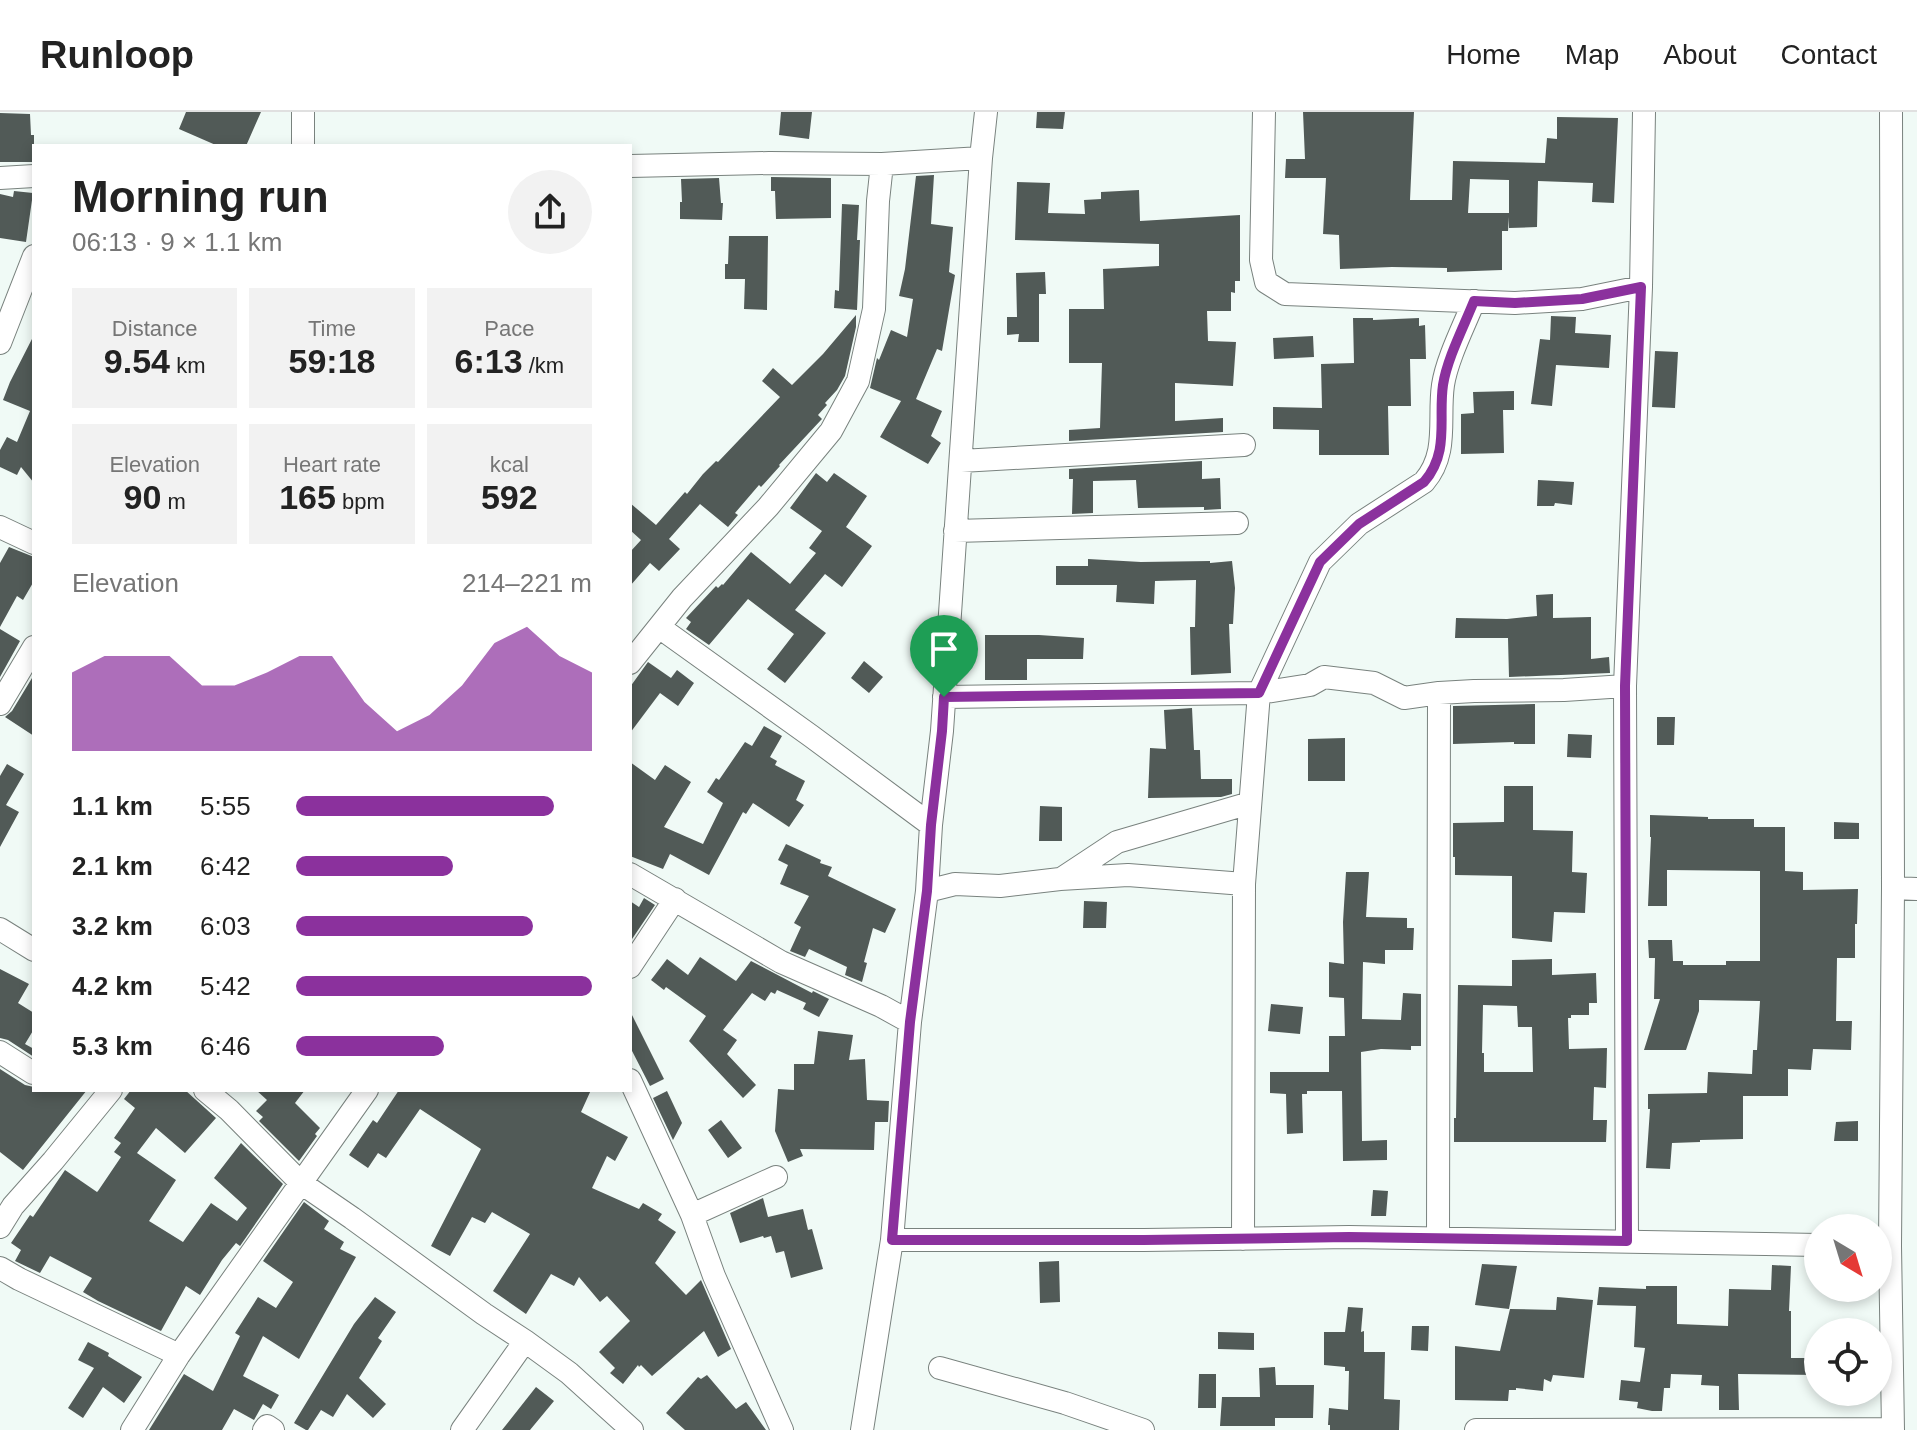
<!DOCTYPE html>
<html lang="en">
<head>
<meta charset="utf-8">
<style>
	body { margin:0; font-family:Arial,sans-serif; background:#f2f2f2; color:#222; height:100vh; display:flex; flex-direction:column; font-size:30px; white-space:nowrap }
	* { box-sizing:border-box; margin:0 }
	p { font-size:26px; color:#767676 }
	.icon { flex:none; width:44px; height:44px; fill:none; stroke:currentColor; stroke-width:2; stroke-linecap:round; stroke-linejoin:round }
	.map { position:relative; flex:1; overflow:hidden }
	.drawer { position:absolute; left:32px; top:32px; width:600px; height:948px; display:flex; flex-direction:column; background:#fff; border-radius:0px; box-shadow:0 4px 12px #0003 }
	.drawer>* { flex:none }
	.needle { width:52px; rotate:142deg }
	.tools { position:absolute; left:1804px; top:1102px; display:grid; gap:16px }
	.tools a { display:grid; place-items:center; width:88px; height:88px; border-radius:50%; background:#fff; box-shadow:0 4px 12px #0003; font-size:40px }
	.pin { position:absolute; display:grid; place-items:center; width:68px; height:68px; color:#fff; margin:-82px -34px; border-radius:50% 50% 50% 0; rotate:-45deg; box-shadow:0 0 8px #0007 }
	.pin .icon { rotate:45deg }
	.round { display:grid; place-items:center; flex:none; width:84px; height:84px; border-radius:42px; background:#f2f2f2 }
	.overview { display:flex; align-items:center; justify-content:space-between; height:136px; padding:0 40px }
	h1 { font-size:44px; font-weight:800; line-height:60px }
	.figures { display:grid; grid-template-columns:repeat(3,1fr); gap:12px; height:136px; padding:8px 40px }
	.figures div { display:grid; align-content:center; border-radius:0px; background:#f2f2f2; text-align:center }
	.figures b { font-size:34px; font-weight:800 }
	.figures small { font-size:22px; font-weight:400 }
	.figures p { font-size:22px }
	.chart { height:224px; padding:16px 40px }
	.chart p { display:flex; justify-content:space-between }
	.chart svg { width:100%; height:144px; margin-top:8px; fill:#8b319d; opacity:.7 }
	ul { padding:0 40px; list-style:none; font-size:26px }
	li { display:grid; grid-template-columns:128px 96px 1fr; align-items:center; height:60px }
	li i { height:20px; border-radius:10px; background:#8b319d }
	header { display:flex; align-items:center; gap:48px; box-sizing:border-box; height:112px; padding:0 40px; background:#fff; border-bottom:2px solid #e0e0e0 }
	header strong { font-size:38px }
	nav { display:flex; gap:44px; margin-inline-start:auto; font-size:28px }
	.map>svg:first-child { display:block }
	.building { fill:#515a57; fill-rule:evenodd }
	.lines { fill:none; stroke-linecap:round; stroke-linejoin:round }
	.minor-casing { stroke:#79827e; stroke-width:24 }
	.minor { stroke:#fff; stroke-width:22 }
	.route-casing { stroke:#fff; stroke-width:16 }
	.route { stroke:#8b319d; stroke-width:10 }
</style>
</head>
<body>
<header>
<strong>Runloop</strong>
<nav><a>Home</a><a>Map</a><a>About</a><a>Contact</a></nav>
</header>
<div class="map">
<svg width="1917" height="1318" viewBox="0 0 1917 1318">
	<rect width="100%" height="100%" fill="#f0faf6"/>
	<path class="building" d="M186 0H261L246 34H218L179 17Z
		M781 0H812L809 27 779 23Z
		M1037 0H1065L1063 17 1036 16Z
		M1303 0H1414L1410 88H1452L1453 49 1545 51 1547 26 1557 27V5L1618 6 1614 91 1592 90 1593 71 1538 69 1537 115 1509 116V105L1508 119H1502V158L1447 160V156L1392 155 1340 157 1339 123 1323 122 1326 66H1285L1286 47H1305ZM1470 67 1509 68V101H1468Z
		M0 1 30 2 31 23H34V50H0Z
		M934 63 931 112 953 115 949 160 955 163 942 239 937 237 916 287 942 299 931 324 941 331 928 352 880 325 901 289 870 276 877 246 879 248 891 218 907 225 913 187 899 184 905 157 916 64Z
		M771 65 831 66V106L776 107 775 79H771Z
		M719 66 721 91H723L722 108 680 107V90H682L681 67Z
		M1017 70 1050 71 1048 101 1085 102 1084 88 1101 87V80L1139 78 1140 109 1240 103V169H1235V181L1231 180V199H1207L1208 229 1236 230 1233 274 1175 271V309L1223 306V320L1069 329V318L1100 316 1102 251H1069V197H1104L1103 157 1159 154V132L1015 128Z
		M14 79 33 81 26 130 0 126V82L13 85Z
		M842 92 859 93 857 128H860L857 198 834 196 835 178 839 179Z
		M729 124H768L767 198 744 197 745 167H725V152H728Z
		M1045 160 1046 182H1039V230H1018L1019 222 1007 223V205H1017L1016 161Z
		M856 203V215L845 264 837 278 825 291 827 293 818 303 822 307 821 308 779 353 780 354 761 375 759 373 735 401 738 403 728 415 700 392 669 427 680 437 659 459 650 451 630 474V440L641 428 630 418V391L656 413 685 380 687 382 703 362 716 349 718 350 780 285 762 269 773 256 792 273 823 242Z
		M1551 204 1576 205 1575 221 1611 223 1609 256 1556 253 1552 294 1531 292 1540 227 1550 228Z
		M1353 206H1373V208L1419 206V214L1425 213 1426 247H1410L1411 294H1388L1389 343H1319V318L1273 317V295L1322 296 1321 252 1354 251Z
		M34 223V371L21 355 17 363 0 355V338L7 325 17 330 30 299 3 288 10 270Z
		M1313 224 1314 245 1274 247 1273 226Z
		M1655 239 1678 240 1675 296 1652 295Z
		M1514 279V298H1503L1504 341 1461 342V302L1474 301 1473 280Z
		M1202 349V367L1220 366 1221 397 1204 398V395L1138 396 1136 368 1093 369V401L1072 402 1073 367H1069V357Z
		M816 361 827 370 834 361 867 384 846 415 872 434 842 475 825 462 795 498 826 521 785 571 767 557 794 522 748 487 709 533 686 517 691 510 686 506 716 474 718 476 722 472 723 473 751 440 790 472 816 441 809 436 822 419 790 396Z
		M1538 368 1574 370 1572 393 1555 391 1554 394H1537Z
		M9 435 34 445V469L23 488 17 484 0 515V451Z
		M1088 447 1141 450 1210 449V451L1232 449 1235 476 1233 512H1229L1231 561 1191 563 1190 515H1195L1196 468 1155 469 1154 492 1116 490 1117 473H1056V454H1088Z
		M1553 482V506L1591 505V547L1609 545 1610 561 1509 565 1508 526H1455L1456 506 1507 507 1537 504 1536 483Z
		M0 517 20 529 0 565Z
		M985 523H1039L1084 526 1083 547H1027V568H985Z
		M864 549 883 565 869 581 851 566Z
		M648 550 671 566 677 558 694 571 678 594 660 581 630 621V575Z
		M32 566 34 567V624L5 605 12 599Z
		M1535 592V632H1514V630L1453 632V594Z
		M1192 596 1194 638H1200L1201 667H1232V682L1221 685 1148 686 1150 636 1166 637 1164 598Z
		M1657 605H1675L1674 633H1657Z
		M764 614 782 624 770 645 777 649 775 653 805 669 796 688 804 693 789 715 753 691 746 702 743 700 709 763 670 742 663 757 630 744V650L655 668 665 653 691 670 664 715 703 732 723 691 707 680 716 666 719 668 745 630 752 634Z
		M1568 622 1592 623 1591 646 1567 645Z
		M1345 626V669H1308V627Z
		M7 652 24 662 6 693 19 700 0 735V664Z
		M1504 674H1533V718L1573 719 1572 760 1587 761 1585 801 1554 800 1552 830 1512 826V764L1455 763V745H1453V711L1504 710Z
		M1040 694 1062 695V729H1039Z
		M1650 703 1708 705V707H1754V715H1785V759L1803 760V778L1858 777 1857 812H1855V846H1837L1836 909H1852L1851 938 1813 937 1811 958 1788 957V984H1743V1027L1700 1028V1030L1672 1031 1670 1057 1646 1056 1650 997H1648V982L1707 981 1708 960 1752 962 1753 938H1757L1760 889 1699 888V899L1686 938H1644L1660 887H1654L1655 846H1649L1648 828H1672L1673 849H1683V853H1726V849H1760V759L1667 758V794H1648L1651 725H1650Z
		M1834 710 1859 711V727H1834Z
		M786 732 821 748 820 751 832 755 828 764 896 797 885 821 873 816 864 850 867 851 862 870 845 863 847 855 809 837 805 845 790 839 801 815 794 811 809 784 780 772 788 753 778 748Z
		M1346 760H1369L1366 805 1407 806V816H1414L1413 838H1385V852L1363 850 1362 907 1401 908 1403 881 1421 882V934H1411V938L1381 937 1361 940 1362 1029 1387 1028V1048L1343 1049 1342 979H1307V982H1302L1303 1021 1287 1022 1286 982 1270 981V960H1329V924H1345L1344 886 1329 885V850L1344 852 1343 810Z
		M644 786 655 793 630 830V789L639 795Z
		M1084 789 1107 790 1106 816H1083Z
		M700 845 736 869 751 849 812 881 813 879 829 887 819 905 803 897 806 891 777 878 775 882 771 880 765 889 752 881 723 918 737 928 727 942 756 973 743 986 689 929 706 904 666 875 664 878 651 868 667 847 688 863Z
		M1552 847V863L1596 861 1597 891H1589V903H1571V906H1568L1569 937 1607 936 1606 976 1594 975 1593 1008H1607L1606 1030H1454V1006H1456L1458 873 1512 874V848ZM1483 893 1517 894 1518 915H1532L1533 960H1484V941H1482Z
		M0 857 29 872 18 891 34 901V917L25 932 34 937V945L8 928 0 926Z
		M1271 892 1303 895 1300 922 1268 919Z
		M630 899 664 967 650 974 630 935Z
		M818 919 853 923 849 948 865 947 867 988 889 989 888 1010H875L874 1038 800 1037 803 1044 788 1050 775 1019 778 977 794 978V952H814Z
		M0 957 25 973 34 975V978H87L23 1058 0 1040Z
		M131 978H185L216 1006 185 1041 156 1016 137 1041 176 1068 149 1109 183 1130 211 1091 237 1109 247 1096 214 1066 241 1031 283 1072 240 1134 236 1131 222 1148 200 1183 186 1174 161 1219 98 1189 83 1180 92 1166 50 1144 40 1161 15 1149 21 1138 11 1131 30 1103 33 1105 65 1058 97 1080 98 1079 121 1045 114 1040 121 1031 114 1026 135 996 124 987Z
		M256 978H305L295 991 320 1016 315 1022 317 1024 299 1049 259 1009 263 1005 256 999 267 988Z
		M399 978H591L581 1000 628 1025 615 1049 607 1044 592 1076 639 1097 643 1091 662 1102 658 1108 676 1120 655 1151 686 1183 701 1168 731 1237 718 1245 704 1219 652 1264 641 1253 639 1255 638 1253 623 1272 610 1261 615 1256 599 1240 630 1209 607 1184 600 1190 579 1165 574 1174 551 1162 526 1202 493 1179 530 1122 492 1100 485 1111 472 1105 450 1144 431 1134 481 1037 420 997 386 1046 378 1041 368 1056 349 1043 373 1008 377 1011Z
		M667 979 682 1011 673 1028 653 986Z
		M721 1008 742 1036 728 1046 708 1018Z
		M1858 1009V1029H1834L1836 1010Z
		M1373 1078 1388 1079 1386 1104H1371Z
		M763 1086 768 1105 803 1097 808 1118 812 1117 823 1157 791 1166 784 1139 776 1141 771 1124 764 1126 763 1124 740 1131 730 1101Z
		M304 1090 329 1109 324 1117 344 1130 340 1137 356 1145 299 1247 263 1224 243 1264 279 1283 271 1297 263 1292 254 1308 234 1297 222 1318H149L184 1262 213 1279 240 1224 235 1221 258 1185 276 1196 293 1170 263 1149Z
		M1059 1149 1060 1190 1040 1191 1039 1150Z
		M1482 1152 1517 1154 1509 1197 1475 1193Z
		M1772 1153 1791 1154 1789 1199H1791V1246H1818V1263L1738 1262 1739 1298H1719V1274L1701 1273 1702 1263 1671 1262 1670 1276H1664L1662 1299H1652L1637 1296 1638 1290 1619 1288 1621 1268 1640 1270 1645 1236 1634 1235 1636 1194 1597 1193 1599 1175 1646 1177V1174H1677V1212L1728 1214 1729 1177 1771 1178Z
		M375 1185 396 1200 378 1226 382 1229 359 1266 386 1292 373 1306 347 1282 333 1305 321 1298 308 1318H306L294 1311 354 1212Z
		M1557 1185 1593 1188 1584 1266 1553 1263 1551 1270 1544 1267 1543 1279 1516 1276V1278H1509L1508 1289 1455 1288V1234L1500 1239 1510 1197 1556 1198Z
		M1348 1195 1363 1196 1361 1220 1364 1219V1240H1385L1384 1287 1400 1288 1399 1318H1330V1313H1328L1329 1296 1348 1298 1349 1259H1345V1255L1324 1253V1220H1345Z
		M1412 1214H1429L1428 1239 1411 1238Z
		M1218 1220 1254 1221V1238L1218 1237Z
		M88 1230 109 1241 108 1244 142 1265 124 1291 103 1275 83 1306 68 1296 94 1256 78 1248Z
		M1275 1255 1276 1273H1314L1313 1306H1275V1314H1220L1222 1285H1260L1259 1256Z
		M1199 1262H1216V1296H1198Z
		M707 1263 736 1297 746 1290 766 1318H685L666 1301 698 1265 701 1267Z
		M536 1275 554 1289 530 1318H502Z"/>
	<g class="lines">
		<defs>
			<path id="minor" d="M303 0V34
				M1264 0 1261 148 1266 170 1285 182 1515 191 1582 187 1641 175
				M1891 0 1893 776 1890 1134 1893 1318
				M630 54 769 51 882 52
				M0 66 34 64
				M0 231 34 144
				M961 349 1244 333
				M0 415 34 431
				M955 419 1237 411
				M659 515 811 624 931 713
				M630 551 682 486 768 395 831 319 858 269 874 197 878 89 882 52 981 46
				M944 585 1259 581 1310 573 1324 565 1374 571 1404 586 1439 581 1474 579 1564 578 1625 574
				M0 592 34 535
				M630 762 781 850 881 894 910 910
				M1061 767 1117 730 1250 691
				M1893 776 1917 777
				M927 779 955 772 1000 774 1060 767 1128 763 1244 772 1259 581 1320 450 1359 412 1424 370C1449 341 1438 307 1443 273 1447 247 1464 214 1474 189
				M0 817 34 838
				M630 855 675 787
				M0 940 33 961
				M630 968 692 1103 714 1164 782 1318
				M205 978 229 998 301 1071 352 1106 484 1202 525 1229 569 1261 632 1318
				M692 1103 776 1065
				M0 1115 13 1094 53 1049 111 978
				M1438 1126 1439 581
				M1243 1127 1244 772
				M892 1128H1144L1349 1125 1818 1133
				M1627 1129 1625 574 1641 175 1644 0
				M0 1156 19 1167 179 1243
				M940 1256 1065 1291 1143 1318
				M132 1318 179 1243 367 978
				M264 1318 267 1314 273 1318
				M462 1318 525 1229
				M862 1318 892 1128 910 910 927 779 931 713 942 619 981 46 986 0
				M1476 1318 1892 1317"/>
		</defs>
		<use href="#minor" class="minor-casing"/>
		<use href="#minor" class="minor"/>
	</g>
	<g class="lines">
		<defs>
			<path id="route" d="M1641 175 1625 574 1627 1129 1349 1125 1144 1128H892L910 910 927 779 931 713 942 619 944 585 1259 581 1320 450 1359 412 1424 370C1450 340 1438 307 1443 273 1447 247 1464 214 1474 189L1515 191 1582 187Z"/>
		</defs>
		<use href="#route" class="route-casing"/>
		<use href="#route" class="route"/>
	</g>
</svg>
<div class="tools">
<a><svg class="needle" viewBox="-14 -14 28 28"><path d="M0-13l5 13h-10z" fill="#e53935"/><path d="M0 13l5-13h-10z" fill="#767676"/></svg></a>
<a><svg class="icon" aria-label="locate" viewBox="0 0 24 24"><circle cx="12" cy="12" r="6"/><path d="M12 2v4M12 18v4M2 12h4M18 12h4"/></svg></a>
</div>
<div class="pin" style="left:944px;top:585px;background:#1e9e55"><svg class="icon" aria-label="arrive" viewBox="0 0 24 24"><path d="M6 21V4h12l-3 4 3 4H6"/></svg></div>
<section class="drawer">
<div class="overview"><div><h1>Morning run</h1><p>06:13 · 9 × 1.1 km</p></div><a class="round"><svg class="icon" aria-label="share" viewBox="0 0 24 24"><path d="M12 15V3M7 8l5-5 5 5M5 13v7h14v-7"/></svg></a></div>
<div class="figures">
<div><p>Distance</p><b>9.54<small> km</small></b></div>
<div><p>Time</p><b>59:18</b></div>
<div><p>Pace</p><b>6:13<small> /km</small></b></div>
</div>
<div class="figures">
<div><p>Elevation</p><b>90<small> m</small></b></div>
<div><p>Heart rate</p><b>165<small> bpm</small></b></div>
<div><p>kcal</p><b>592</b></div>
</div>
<div class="chart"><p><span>Elevation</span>214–221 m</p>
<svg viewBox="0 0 160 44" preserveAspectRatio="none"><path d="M0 44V20L10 15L20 15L30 15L40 24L50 24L60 20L70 15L80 15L90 29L100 38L110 33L120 24L130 11L140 6L150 15L160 20V44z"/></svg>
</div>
<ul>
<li><b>1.1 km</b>5:55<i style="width:87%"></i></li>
<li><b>2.1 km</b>6:42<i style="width:53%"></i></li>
<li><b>3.2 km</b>6:03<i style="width:80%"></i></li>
<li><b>4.2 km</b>5:42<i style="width:100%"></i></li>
<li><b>5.3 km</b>6:46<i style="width:50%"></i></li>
</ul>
</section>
</div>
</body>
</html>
